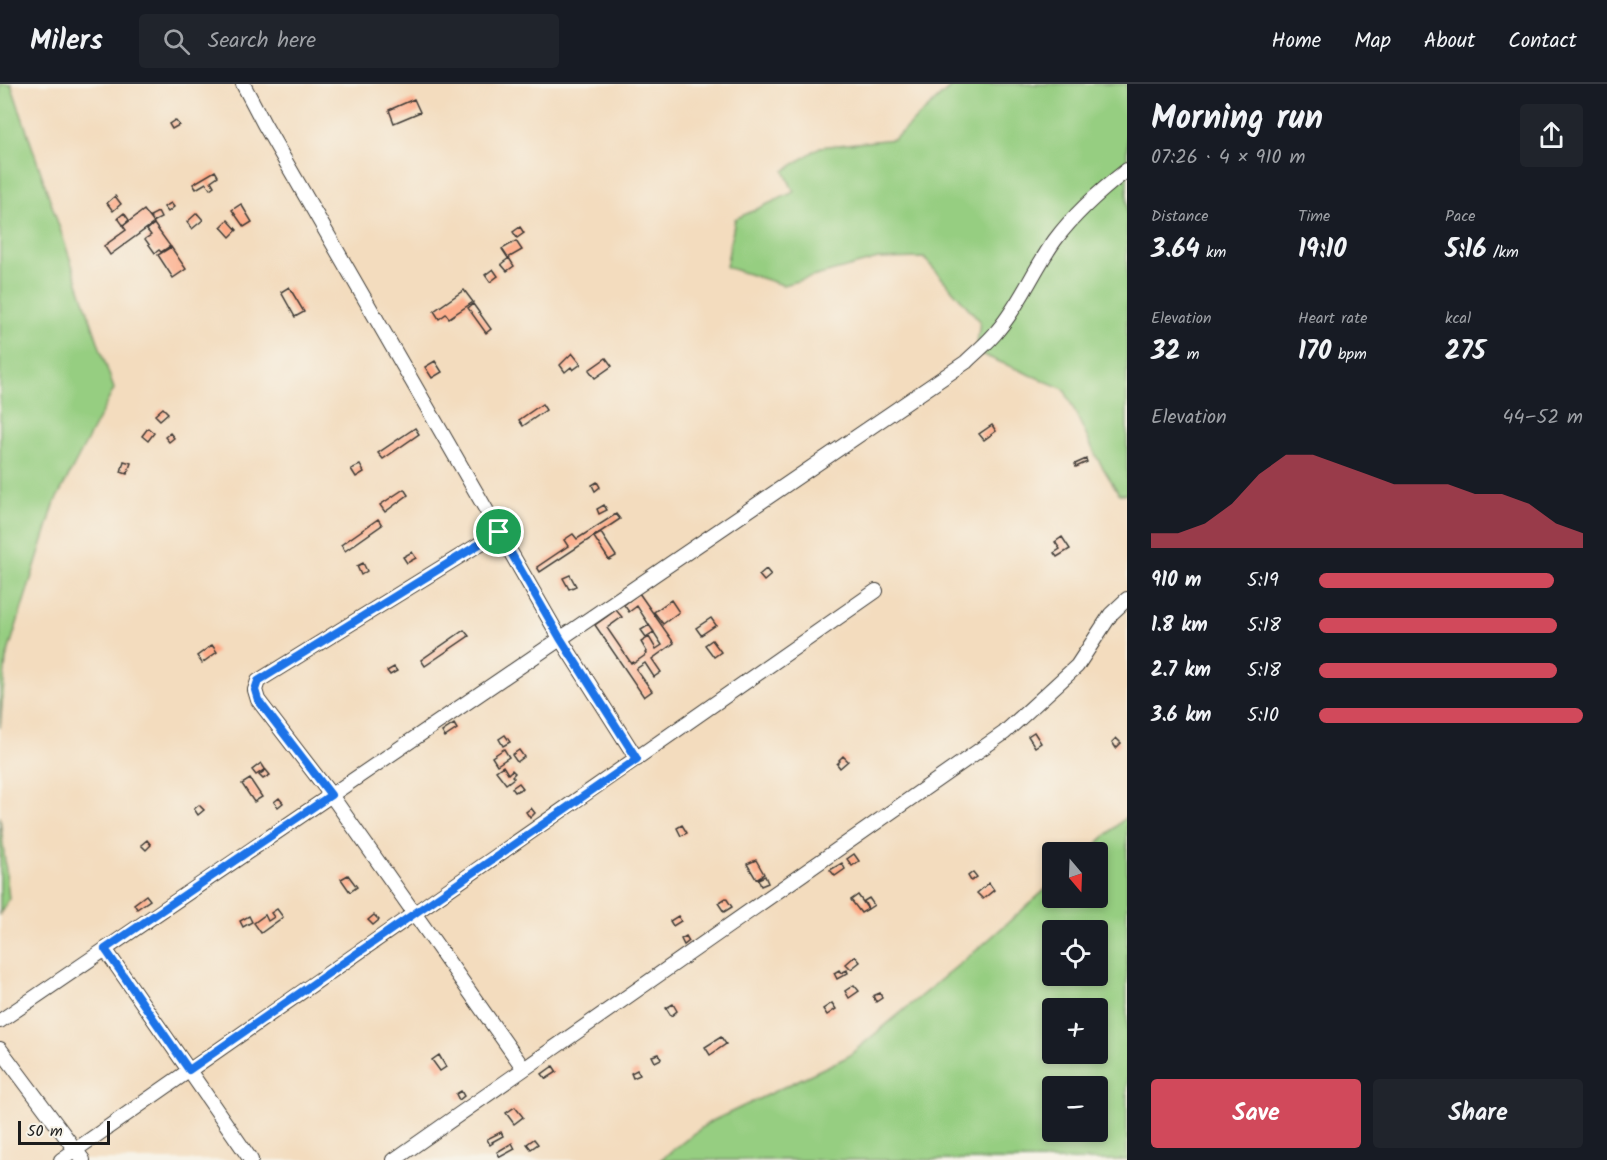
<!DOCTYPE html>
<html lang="en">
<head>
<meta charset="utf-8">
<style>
	body { margin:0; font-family:Kalam,sans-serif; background:#20242c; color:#f1f3f6; height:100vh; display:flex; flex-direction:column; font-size:22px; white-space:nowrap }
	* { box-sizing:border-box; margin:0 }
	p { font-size:20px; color:#9ea1a6 }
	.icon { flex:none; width:33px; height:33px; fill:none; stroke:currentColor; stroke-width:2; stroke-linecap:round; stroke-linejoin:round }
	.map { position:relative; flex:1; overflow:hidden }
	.sheet { display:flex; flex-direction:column; background:#171b24; width:480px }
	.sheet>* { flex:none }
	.needle { width:39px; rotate:161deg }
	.tools { position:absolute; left:1042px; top:758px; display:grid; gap:12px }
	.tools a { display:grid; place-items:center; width:66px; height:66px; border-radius:6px; background:#171b24; box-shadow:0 3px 9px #0003; font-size:30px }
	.scale { position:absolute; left:18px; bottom:15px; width:92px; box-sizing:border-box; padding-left:6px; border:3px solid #1c1c1c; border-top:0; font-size:16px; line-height:21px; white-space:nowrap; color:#1c1c1c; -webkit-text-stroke:4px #f7f3e8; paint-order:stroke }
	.pin { position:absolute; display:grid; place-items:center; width:51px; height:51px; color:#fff; margin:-26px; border:3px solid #fff; border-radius:50%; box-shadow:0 2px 6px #0007 }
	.round { display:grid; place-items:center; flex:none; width:63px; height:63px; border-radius:6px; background:#20242c }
	.head { display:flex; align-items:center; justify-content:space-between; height:102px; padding:0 24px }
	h1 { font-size:33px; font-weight:700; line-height:45px }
	.metrics { display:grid; grid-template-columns:repeat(3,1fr); gap:9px; height:102px; padding:6px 24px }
	.metrics div { display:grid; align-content:center }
	.metrics b { font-size:26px; font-weight:700 }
	.metrics small { font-size:16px; font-weight:400 }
	.metrics p { font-size:16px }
	.chart { height:168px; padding:12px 24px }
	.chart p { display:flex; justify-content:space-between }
	.chart svg { width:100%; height:108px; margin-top:6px; fill:#d1495b; opacity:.7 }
	.action { display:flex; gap:12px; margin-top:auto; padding:12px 24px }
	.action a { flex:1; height:69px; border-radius:6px; background:#d1495b; color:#fff; font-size:24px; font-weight:700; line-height:69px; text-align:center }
	.action a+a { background:#20242c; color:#f1f3f6 }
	ul { padding:0 24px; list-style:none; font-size:20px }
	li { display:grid; grid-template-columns:96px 72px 1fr; align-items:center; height:45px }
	li i { height:15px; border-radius:8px; background:#d1495b }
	header { display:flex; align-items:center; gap:36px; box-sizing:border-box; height:84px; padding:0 30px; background:#171b24; border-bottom:2px solid #363941 }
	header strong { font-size:28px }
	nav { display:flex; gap:33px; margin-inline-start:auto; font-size:21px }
	.search { width:420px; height:54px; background:#20242c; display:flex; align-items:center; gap:15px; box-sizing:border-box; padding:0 21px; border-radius:6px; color:#9ea1a6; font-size:22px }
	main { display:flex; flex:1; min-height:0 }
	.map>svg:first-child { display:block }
	.green { fill:#96ce81; stroke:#59754e; stroke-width:1.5; fill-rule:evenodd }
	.building { fill:#fdaa87 }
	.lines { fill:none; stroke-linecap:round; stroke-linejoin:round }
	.street-casing { stroke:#3c3934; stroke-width:16 }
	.street { stroke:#fff; stroke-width:14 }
	.route-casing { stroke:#fff; stroke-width:12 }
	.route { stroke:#1a73e8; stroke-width:8 }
</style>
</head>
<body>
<header>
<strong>Milers</strong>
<div class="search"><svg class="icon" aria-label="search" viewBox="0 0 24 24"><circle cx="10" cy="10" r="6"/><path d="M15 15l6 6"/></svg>Search here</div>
<nav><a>Home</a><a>Map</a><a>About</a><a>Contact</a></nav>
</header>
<main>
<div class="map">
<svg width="1127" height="1076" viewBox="0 0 1127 1076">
	<rect width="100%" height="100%" fill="#f7f3e8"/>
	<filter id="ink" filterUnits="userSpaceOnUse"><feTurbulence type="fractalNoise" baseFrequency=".0167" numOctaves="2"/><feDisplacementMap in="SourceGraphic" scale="12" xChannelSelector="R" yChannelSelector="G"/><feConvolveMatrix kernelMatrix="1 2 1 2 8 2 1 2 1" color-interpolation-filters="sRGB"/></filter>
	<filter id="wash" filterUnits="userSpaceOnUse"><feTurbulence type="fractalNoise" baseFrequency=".008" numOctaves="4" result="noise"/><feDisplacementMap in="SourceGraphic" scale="24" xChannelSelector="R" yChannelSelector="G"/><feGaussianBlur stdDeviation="1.35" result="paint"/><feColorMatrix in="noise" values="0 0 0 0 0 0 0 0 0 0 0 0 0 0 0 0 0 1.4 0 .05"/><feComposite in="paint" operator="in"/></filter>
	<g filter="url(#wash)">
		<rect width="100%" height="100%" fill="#f3dcbe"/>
		<path class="green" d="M0 0H11L114 305 55 418 6 575 0 644Z
			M954 0H1127V410H1119L1097 374 1064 305 976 268 980 237 924 174 878 175 783 201 726 183 735 135 794 108 784 87 820 63 894 55Z
			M0 732 9 815 0 830Z
			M1127 732V1076H660L708 1039 847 973 979 864 1053 799V813H1098V768H1088ZM1053 846H1098V891H1053ZM1053 924H1098V969H1053ZM1053 1002H1098V1047H1053Z"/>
		<g id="blocks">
			<path class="building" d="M414 15 420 28 394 39 389 26Z
				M175 36 179 41 172 45 169 40Z
				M215 87 218 92 211 97 214 102 210 105 206 99 196 105 193 100Z
				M115 112 121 120 113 127 107 119Z
				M171 119 174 123 168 128 164 123Z
				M241 120 252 138 244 143 232 126Z
				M144 126 154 139 110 171 104 162 126 146 123 142Z
				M158 128 161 134 153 138 150 132Z
				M124 129 129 136 123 141 118 134Z
				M197 129 203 136 192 145 187 138Z
				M228 136 237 146 230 153 221 143Z
				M154 140 170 162 161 168 159 166 155 169 145 155 151 151 147 146Z
				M520 143 524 149 517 154 513 148Z
				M516 157 522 166 508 174 502 165Z
				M171 163 186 185 173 194 158 171Z
				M509 174 514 182 507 187 501 180Z
				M493 185 498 192 490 198 485 191Z
				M289 203 304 228 295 233 281 208Z
				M464 206 473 218 449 234 446 230 439 235 434 227Z
				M473 220 491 245 486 249 468 224Z
				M572 269 581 280 573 286 571 283 565 288 560 281Z
				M606 274 612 282 595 294 589 286Z
				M435 277 442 288 432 294 425 283Z
				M542 320 546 326 523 342 519 336Z
				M163 324 168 329 160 336 155 331Z
				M992 341 996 347 984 356 979 350Z
				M148 344 154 349 148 357 142 352Z
				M415 344 419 350 383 375 378 369Z
				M170 349 174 354 169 358 165 353Z
				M1086 375 1087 378 1076 383 1075 380Z
				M124 377 131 379 127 390 121 388Z
				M360 381 364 388 356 393 351 385Z
				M597 398 600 403 595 407 592 401Z
				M404 405 408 411 385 428 380 421Z
				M604 421 607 426 599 430 597 425Z
				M616 430 620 435 540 488 537 483 568 462 564 456 573 450 577 455Z
				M378 435 382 441 345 467 341 461Z
				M601 449 616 472 609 476 594 453Z
				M1062 453 1070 465 1057 473 1054 469 1060 465 1055 458Z
				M412 468 416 474 407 479 403 473Z
				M363 479 367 487 361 491 357 482Z
				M766 485 771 491 764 497 759 491Z
				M570 491 576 502 569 505 563 494Z
				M639 509 674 559 652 575 661 588 654 593 645 579 636 585 652 607 644 613 595 541 616 526 622 533 607 544 631 579 633 578 634 579 647 570 646 569 647 568 641 558 649 553 656 565 662 561 637 522 629 528 624 521Z
				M671 516 679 528 663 540 654 528Z
				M711 534 716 541 701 551 696 544Z
				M649 541 654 548 646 553 641 546Z
				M464 546 469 552 425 582 421 576Z
				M712 556 721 568 714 573 705 561Z
				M212 561 217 568 202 579 197 572Z
				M394 583 397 587 390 591 387 587Z
				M454 640 457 645 445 653 442 648Z
				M1034 648 1041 659 1035 663 1028 652Z
				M505 651 510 658 503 662 499 655Z
				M1116 654 1121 659 1116 664 1112 658Z
				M504 665 509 673 497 681 492 673Z
				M519 666 524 673 517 678 512 671Z
				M843 672 848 677 840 684 837 680 840 677 839 676Z
				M261 679 265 685 256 691 252 686Z
				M503 682 508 690 512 686 515 689 512 692 514 694 506 700 496 687Z
				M266 686 270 691 263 695 259 691Z
				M250 695 262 713 254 718 242 700Z
				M519 699 523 704 515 708 512 704Z
				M279 714 283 719 278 723 274 718Z
				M199 721 204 726 198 731 194 725Z
				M531 724 535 729 530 734 526 728Z
				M682 741 687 749 681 752 677 744Z
				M147 756 151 761 146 766 141 761Z
				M854 770 859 777 852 782 847 775Z
				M756 776 764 790 756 795 747 780Z
				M842 779 845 785 835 792 830 786Z
				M973 788 977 793 971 797 968 792Z
				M348 791 357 803 350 808 341 795Z
				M765 792 768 799 761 802 758 795Z
				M989 799 994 806 983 815 977 809Z
				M146 811 150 816 137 825 134 820Z
				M858 811 868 825 861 829 851 816Z
				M726 814 732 823 724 828 718 819Z
				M869 814 874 821 868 825 864 817Z
				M277 825 283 833 261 849 254 839 265 831 268 837 274 833 271 829Z
				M374 831 379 836 373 841 368 836Z
				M249 832 252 838 243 843 240 837Z
				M678 832 681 837 673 842 670 837Z
				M686 852 689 857 684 861 681 855Z
				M855 872 860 878 851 885 846 880Z
				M839 886 841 889 847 886 848 889 837 895 834 889Z
				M854 901 859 907 849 914 845 907Z
				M880 909 882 914 876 918 873 912Z
				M832 919 836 925 827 931 823 925Z
				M673 920 677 927 671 932 666 924Z
				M721 953 726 960 710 971 705 963Z
				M659 970 661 975 655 978 652 972Z
				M439 971 446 983 440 987 432 976Z
				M553 982 557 988 546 995 542 990Z
				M637 986 640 991 633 994 631 989Z
				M461 1007 464 1012 459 1016 456 1010Z
				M515 1023 523 1033 514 1040 506 1029Z
				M501 1048 503 1052 492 1058 493 1059 490 1061 487 1055Z
				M534 1055 538 1060 531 1065 527 1060Z
				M512 1059 515 1065 500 1073 497 1068Z"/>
		</g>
	</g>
	<g filter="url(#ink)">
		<use href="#blocks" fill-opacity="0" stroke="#3c3934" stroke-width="1.5"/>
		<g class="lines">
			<defs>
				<path id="street" d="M243 0 264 40 560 554 637 675
					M499 448 258 597 255 606 258 616 331 711 524 985
					M105 865 251 1076
					M0 937 966 278C976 268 989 258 998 246 1021 219 1034 185 1055 156 1075 129 1100 107 1127 86
					M0 965 83 1076
					M61 1076 876 507
					M394 1076 1004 649 1077 582 1111 530 1127 515"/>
			</defs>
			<use href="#street" class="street-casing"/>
			<use href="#street" class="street"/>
		</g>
	</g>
	<g class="lines" filter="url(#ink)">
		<defs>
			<path id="route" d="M499 448 560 554 637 675 189 986 105 865 331 711 258 616 255 606 258 597Z"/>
		</defs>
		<use href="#route" class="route-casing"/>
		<use href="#route" class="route"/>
	</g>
</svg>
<div class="tools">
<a><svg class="needle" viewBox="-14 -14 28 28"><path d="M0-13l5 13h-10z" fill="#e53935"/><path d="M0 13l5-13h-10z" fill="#9ea1a6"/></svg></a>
<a><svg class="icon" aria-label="locate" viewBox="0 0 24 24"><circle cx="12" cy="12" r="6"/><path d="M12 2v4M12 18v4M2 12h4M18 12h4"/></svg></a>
<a>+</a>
<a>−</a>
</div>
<div class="scale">50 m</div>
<div class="pin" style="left:499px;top:448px;background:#1e9e55"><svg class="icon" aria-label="arrive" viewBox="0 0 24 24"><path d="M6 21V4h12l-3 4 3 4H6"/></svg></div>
</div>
<section class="sheet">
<div class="head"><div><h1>Morning run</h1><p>07:26 · 4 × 910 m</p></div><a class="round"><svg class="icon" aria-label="share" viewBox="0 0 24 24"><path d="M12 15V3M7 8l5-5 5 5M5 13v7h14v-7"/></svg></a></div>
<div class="metrics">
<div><p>Distance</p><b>3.64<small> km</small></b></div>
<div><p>Time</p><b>19:10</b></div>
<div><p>Pace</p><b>5:16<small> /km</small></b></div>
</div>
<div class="metrics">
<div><p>Elevation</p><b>32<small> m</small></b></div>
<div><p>Heart rate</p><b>170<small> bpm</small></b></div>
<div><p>kcal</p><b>275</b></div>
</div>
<div class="chart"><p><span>Elevation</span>44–52 m</p>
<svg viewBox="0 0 160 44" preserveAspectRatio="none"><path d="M0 44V38L10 38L20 34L30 26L40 14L50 6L60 6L70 10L80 14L90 18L100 18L110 18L120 22L130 22L140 26L150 34L160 38V44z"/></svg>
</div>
<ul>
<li><b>910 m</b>5:19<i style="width:89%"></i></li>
<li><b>1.8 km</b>5:18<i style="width:90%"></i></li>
<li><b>2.7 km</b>5:18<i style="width:90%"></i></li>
<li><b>3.6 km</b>5:10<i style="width:100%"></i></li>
</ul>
<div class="action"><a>Save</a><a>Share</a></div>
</section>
</main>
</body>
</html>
